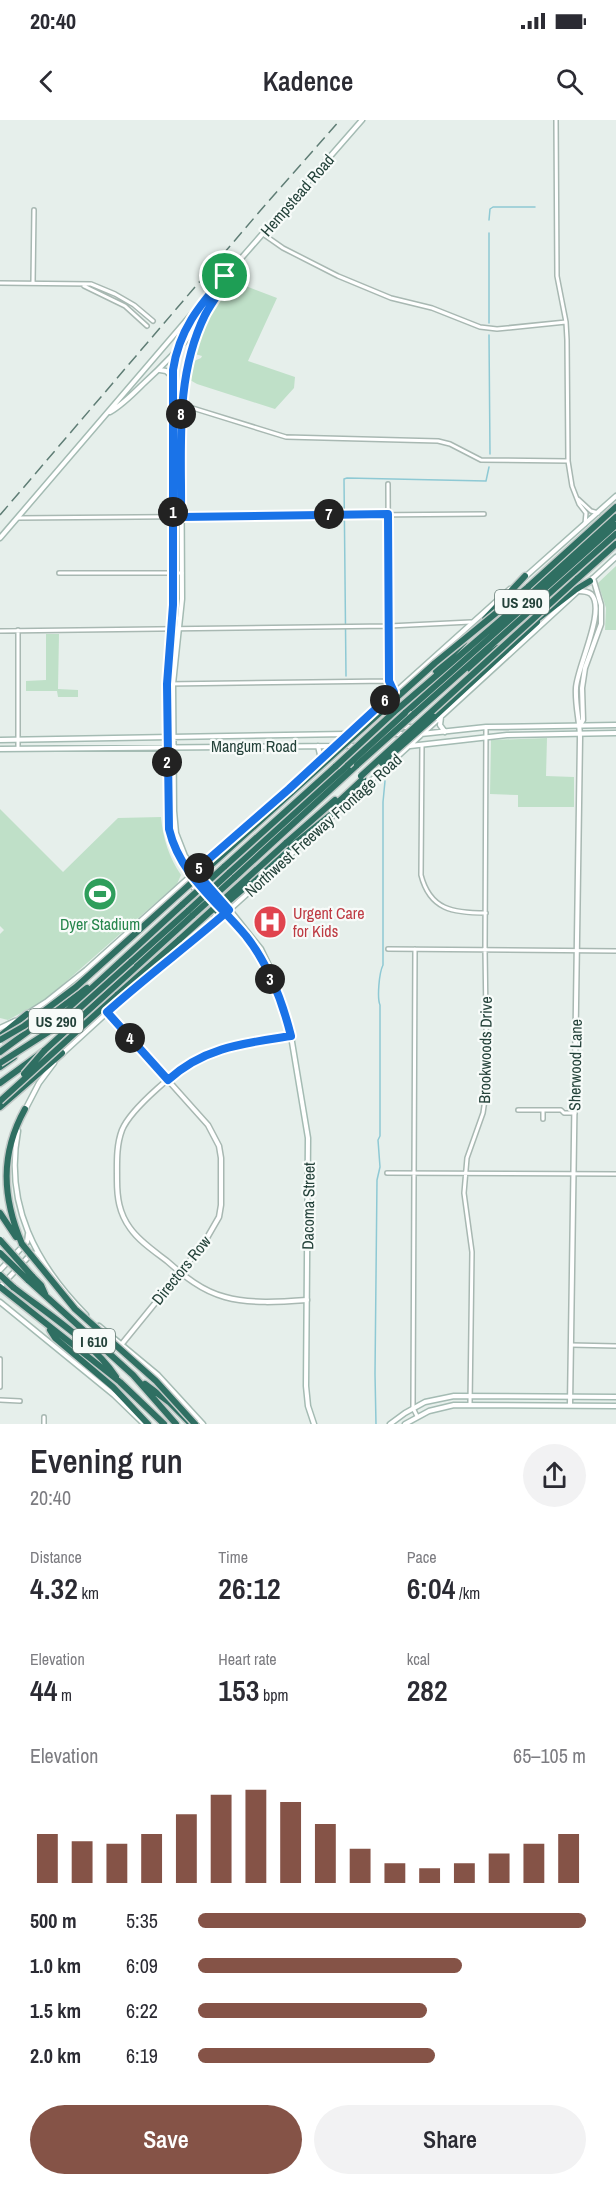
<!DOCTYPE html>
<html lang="en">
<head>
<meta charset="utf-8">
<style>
	body { margin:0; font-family:"Archivo Narrow",sans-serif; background:#f2f2f3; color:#2b2b33; height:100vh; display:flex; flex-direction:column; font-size:22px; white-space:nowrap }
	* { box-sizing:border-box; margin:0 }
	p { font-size:20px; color:#7c7c81 }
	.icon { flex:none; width:33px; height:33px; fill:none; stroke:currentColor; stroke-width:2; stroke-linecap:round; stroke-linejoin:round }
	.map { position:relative; height:1304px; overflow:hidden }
	.drawer { display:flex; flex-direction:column; background:#fff; flex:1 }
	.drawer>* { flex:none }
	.pin { position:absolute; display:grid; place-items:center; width:51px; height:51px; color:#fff; margin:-26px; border:3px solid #fff; border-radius:50%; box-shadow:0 2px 6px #0007 }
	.km { position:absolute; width:30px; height:30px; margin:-15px; border-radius:50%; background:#222; color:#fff; font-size:16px; line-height:30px; text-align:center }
	.round { display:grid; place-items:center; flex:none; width:63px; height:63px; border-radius:32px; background:#f2f2f3 }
	.headline { display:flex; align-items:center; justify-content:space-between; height:102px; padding:0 30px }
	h1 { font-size:33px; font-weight:600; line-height:45px }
	.stats { display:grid; grid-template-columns:repeat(3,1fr); gap:9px; height:102px; padding:6px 30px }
	.stats div { display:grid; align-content:center }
	.stats b { font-size:30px; font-weight:600 }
	.stats small { font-size:16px; font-weight:400 }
	.stats p { font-size:16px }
	.chart { height:168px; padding:12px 30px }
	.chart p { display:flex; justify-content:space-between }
	.chart svg { width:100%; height:108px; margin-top:6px; stroke:#855347; stroke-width:6 }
	.button { display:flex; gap:12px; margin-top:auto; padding:12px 30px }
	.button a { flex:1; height:69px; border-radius:36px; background:#855347; color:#fff; font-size:24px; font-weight:600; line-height:69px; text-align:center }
	.button a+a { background:#f2f2f3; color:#2b2b33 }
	ul { padding:0 30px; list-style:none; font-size:20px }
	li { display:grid; grid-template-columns:96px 72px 1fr; align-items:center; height:45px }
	li i { height:15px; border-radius:8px; background:#855347 }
	.status { display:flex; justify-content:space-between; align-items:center; height:42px; padding:0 30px; background:#fff; direction:ltr }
	.status svg { height:16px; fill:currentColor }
	header { display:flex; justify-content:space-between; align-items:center; height:78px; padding:0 30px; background:#fff; font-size:27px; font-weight:600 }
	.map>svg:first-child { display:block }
	.green { fill:#bfe0c8 }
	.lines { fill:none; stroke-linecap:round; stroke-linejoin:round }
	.stream { stroke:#8ec9d4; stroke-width:1.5 }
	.minor-casing { stroke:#a8b8b2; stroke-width:6 }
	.tertiary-casing { stroke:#a8b8b2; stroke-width:7 }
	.secondary-casing { stroke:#a4bbb3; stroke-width:7 }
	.motorway-casing { stroke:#c2cac8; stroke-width:9 }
	.minor { stroke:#fff; stroke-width:3 }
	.tertiary { stroke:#fff; stroke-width:4 }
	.secondary { stroke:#fff; stroke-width:4 }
	.motorway { stroke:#2f6f62; stroke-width:6 }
	.rail { stroke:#5f7d75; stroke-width:1.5; stroke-dasharray:12 6; stroke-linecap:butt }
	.motorway-bridge-casing { stroke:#c2cac8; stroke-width:9; stroke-linecap:butt }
	.motorway-bridge { stroke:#2f6f62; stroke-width:6 }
	.route-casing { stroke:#fff; stroke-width:12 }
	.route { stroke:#1a73e8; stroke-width:8 }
	.labels { text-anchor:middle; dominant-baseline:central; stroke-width:4.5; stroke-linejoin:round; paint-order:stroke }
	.shield { fill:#f7fbf9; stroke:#637a73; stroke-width:1.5 }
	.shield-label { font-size:15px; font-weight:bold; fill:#24423a }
	.street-label { font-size:16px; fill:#24423a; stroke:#f7fbf9 }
	.health-label { font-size:16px; fill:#be3a42; stroke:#f7fbf9; text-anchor:start }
	.leisure-label { font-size:16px; fill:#27864d; stroke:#f7fbf9 }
</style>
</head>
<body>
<div class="status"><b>20:40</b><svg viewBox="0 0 49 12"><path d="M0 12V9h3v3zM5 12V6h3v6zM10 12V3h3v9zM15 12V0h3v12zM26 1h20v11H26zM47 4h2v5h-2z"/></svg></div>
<header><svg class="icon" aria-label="back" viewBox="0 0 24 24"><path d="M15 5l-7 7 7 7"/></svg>Kadence<svg class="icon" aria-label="search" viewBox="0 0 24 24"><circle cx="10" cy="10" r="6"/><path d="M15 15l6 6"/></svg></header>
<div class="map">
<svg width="616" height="1304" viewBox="0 0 616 1304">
	<rect width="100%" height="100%" fill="#e6efeb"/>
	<path class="green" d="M230 160 277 178 248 241 295 257 294 268 275 289 197 264 190 260 194 241 201 238 202 236 195 234 206 198Z
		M616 446V510H605L606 488 598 463Z
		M46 514H59L58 569 78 570V577H58L57 571H26V561L46 560Z
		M547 618 546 656 574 657V687H518V675L490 674 491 620Z
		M0 689 63 752 118 698 161 697C163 719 169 737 181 755L177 764 45 880 8 900 0 898V814L4 810 0 806Z"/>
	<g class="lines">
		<path class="stream" d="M489 100 490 89 493 87H535
			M489 113V203
			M489 215 490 334
			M346 556 344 359 347 358 486 361 489 347
			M376 1304 375 1254 377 1060 380 1047 378 1020 380 1016V885C377 878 379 853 383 845V682L385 661"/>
		<defs>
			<path id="minor" d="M556 0 557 156 566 202 567 220 568 341 572 366 579 384 586 393 585 404
				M263 114 283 128 338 156 391 178 432 188 480 207 497 209 566 202
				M0 163 91 164 115 174 134 185 153 201
				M33 163 34 90
				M84 166 125 186 147 206
				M173 285 186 286 286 317 438 321 450 324 481 340 568 341
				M388 364 389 561 394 572
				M578 379 591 391 598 393
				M18 398 484 394
				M59 453H182
				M0 511 389 506 471 502
				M167 564 389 561
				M422 625 421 755C430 790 453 793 486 793
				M18 628V510
				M388 829 616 831
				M415 829 413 1288 417 1296
				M518 990H561L564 993H575
				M543 999V990
				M387 1053 616 1054
				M571 1225 616 1226
				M0 1239V1267
				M0 1280 20 1281
				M470 1284 472 1132 464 1073 467 1038 483 993 487 966 485 829 486 607
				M44 1304V1297"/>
			<path id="tertiary" d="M580 605 583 600 582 568 585 548 601 504V485L593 458
				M107 892 208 1005 219 1026 221 1038V1085L219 1097 204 1123 121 1225
				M291 916C262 921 228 923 201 936 180 947 131 988 122 1010 116 1026 117 1043 117 1060 117 1077 119 1093 130 1108 139 1121 154 1131 167 1141 184 1156 202 1171 225 1177 250 1184 280 1182 307 1180
				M570 1285 580 618C580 602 575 586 576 568 577 547 607 489 591 474 587 471 582 471 578 471"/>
			<path id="secondary" d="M197 189 180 222 173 250V485L167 564 168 693C170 736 190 754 218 784
				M196 190 362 0
				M205 196 188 247 181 285 182 479 173 564 174 691 176 713 185 736 222 782
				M160 250 166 251 173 257
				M110 292C122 285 132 275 142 265 177 233 211 196 231 152
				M0 418 191 195
				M525 457 616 376
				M590 461 616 437
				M441 597 440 605 445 612
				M389 607H415
				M391 614H407
				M421 614 486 607 616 605
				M0 620 347 614
				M318 626 321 639
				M344 626H370
				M410 626 507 615 616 613
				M0 629 334 626
				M362 669 577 472
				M190 764 212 786 216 793 213 802
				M229 789 261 829 275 858 291 916 308 1018 306 1266 308 1286 314 1304
				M225 792 257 832 276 867
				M27 894 46 882 86 850 510 469
				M0 908 15 901
				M63 933 134 868 206 811 332 697
				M25 990 39 963 54 943
				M18 1011C4 1085 36 1144 86 1195
				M0 1150 27 1122 28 1114
				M0 1167 32 1133 38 1135
				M0 1182 114 1275 144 1304
				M99 1206 158 1255 203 1304
				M390 1304 405 1293 425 1282 454 1276 616 1277
				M405 1304 429 1291 454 1285 616 1286"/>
			<path id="motorway" d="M577 459 616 424
				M528 467 616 387
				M485 499 525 456
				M532 503 575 470 590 461
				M470 549 498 528
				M436 551 464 522
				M393 593 532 473 616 397
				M405 593 616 405
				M414 594 616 414
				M434 597 537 502
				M334 686 363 659
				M286 723 335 680
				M224 747 336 646
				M229 753 348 645
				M234 758 357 645
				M249 764 284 732 363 669
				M131 842 189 790
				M117 875 180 819
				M43 913 183 784
				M0 916 27 894
				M0 932 87 868
				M0 947 14 937
				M0 963 44 931 193 795
				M0 987 62 933
				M0 1093 16 1117
				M22 1124C2 1077 0 1034 25 989
				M32 1156 41 1165 45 1174
				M28 1160 133 1255 176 1304
				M0 1167 120 1262 164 1304
				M13 1167C45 1192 94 1223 116 1257
				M50 1210 55 1218 113 1267 148 1304
				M145 1264 169 1282 191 1304"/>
		</defs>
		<use href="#minor" class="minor-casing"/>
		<use href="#tertiary" class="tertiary-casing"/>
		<use href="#secondary" class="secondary-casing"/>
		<use href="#motorway" class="motorway-casing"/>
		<use href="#minor" class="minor"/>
		<use href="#tertiary" class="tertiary"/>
		<use href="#secondary" class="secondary"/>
		<use href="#motorway" class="motorway"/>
		<path class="rail" d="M0 395 266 84 340 0"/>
		<defs>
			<path id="motorway-bridge" d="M382 643 434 597
				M348 645 405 593
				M357 645 414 594
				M336 646 393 593
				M361 656 577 459
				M183 784 224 747
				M189 790 229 753
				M217 791 249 764
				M193 795 234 758
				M180 819 286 723
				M0 920 24 906 76 867 435 543 528 467
				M0 943 64 902 131 842
				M24 954 44 931
				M0 981 117 875
				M0 1120 32 1156
				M22 1124 75 1189 156 1261 195 1304
				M0 1133 28 1160
				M0 1155 13 1167"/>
		</defs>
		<use href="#motorway-bridge" class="motorway-bridge-casing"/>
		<use href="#motorway-bridge" class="motorway-bridge"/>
	</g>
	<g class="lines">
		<defs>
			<path id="route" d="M225 156C199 186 179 210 173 250V485L167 564 169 709C180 755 216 780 246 816 269 845 282 880 291 916 245 923 204 927 168 960L107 892C147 856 189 825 229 790L195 751 289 669 394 572 389 561 388 394 181 397C182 329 174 258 205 195 213 180 224 167 232 151L225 156"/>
		</defs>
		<use href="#route" class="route-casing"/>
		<use href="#route" class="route"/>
	</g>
	<defs>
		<symbol id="stadium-disc" viewBox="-11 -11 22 22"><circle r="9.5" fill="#2e9e5b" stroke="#f7fbf9"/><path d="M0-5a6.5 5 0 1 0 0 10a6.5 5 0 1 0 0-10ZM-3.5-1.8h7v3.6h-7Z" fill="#fff"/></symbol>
		<symbol id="hospital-disc" viewBox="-11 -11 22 22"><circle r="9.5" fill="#e0444e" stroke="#f7fbf9"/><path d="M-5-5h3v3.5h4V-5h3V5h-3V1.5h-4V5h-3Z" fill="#fff"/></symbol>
	</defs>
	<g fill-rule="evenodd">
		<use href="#stadium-disc" x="81" y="755" width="38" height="38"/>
		<use href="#hospital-disc" x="251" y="783" width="38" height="38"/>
	</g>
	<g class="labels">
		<g class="shield">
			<rect x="495" y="470" width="54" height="24" rx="4.5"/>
			<rect x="29" y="889" width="54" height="24" rx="4.5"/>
			<rect x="73" y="1209" width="42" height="24" rx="4.5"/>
		</g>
		<g class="shield-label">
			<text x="522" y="482">US 290</text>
			<text x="56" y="901">US 290</text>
			<text x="94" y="1221">I 610</text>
		</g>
		<g class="street-label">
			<text transform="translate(297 75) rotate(-49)">Hempstead Road</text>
			<text x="254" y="626">Mangum Road</text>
			<text transform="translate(323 705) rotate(-42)">Northwest Freeway Frontage Road</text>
			<text transform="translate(485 930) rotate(-89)">Brookwoods Drive</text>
			<text transform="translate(575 945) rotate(-89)">Sherwood Lane</text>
			<text transform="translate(308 1086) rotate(-89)">Dacoma Street</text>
			<text transform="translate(181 1150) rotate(-51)">Directors Row</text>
		</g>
		<g class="health-label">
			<text x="293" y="793">Urgent Care<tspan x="293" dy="18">for Kids</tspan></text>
		</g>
		<g class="leisure-label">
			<text x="100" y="804">Dyer Stadium</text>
		</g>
	</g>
</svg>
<div class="pin" style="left:225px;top:156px;background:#1e9e55"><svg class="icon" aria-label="arrive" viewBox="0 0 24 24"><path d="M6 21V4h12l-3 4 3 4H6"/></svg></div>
<b class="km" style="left:173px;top:392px">1</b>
<b class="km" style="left:167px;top:642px">2</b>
<b class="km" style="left:270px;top:859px">3</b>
<b class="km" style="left:130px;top:918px">4</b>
<b class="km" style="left:199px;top:748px">5</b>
<b class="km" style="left:385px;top:580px">6</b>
<b class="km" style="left:329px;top:394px">7</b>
<b class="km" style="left:181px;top:294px">8</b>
</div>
<section class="drawer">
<div class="headline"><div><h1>Evening run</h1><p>20:40</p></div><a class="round"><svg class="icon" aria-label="share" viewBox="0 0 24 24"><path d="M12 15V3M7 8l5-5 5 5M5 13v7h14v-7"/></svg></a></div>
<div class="stats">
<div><p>Distance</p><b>4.32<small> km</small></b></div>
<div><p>Time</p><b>26:12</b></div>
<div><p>Pace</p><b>6:04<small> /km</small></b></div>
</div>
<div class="stats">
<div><p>Elevation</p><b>44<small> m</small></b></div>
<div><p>Heart rate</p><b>153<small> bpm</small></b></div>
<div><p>kcal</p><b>282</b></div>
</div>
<div class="chart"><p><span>Elevation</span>65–105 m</p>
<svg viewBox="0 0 160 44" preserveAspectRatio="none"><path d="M5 44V24M15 44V27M25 44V28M35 44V24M45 44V16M55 44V8M65 44V6M75 44V11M85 44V20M95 44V30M105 44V36M115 44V38M125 44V36M135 44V32M145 44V28M155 44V24"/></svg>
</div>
<ul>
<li><b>500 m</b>5:35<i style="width:100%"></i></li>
<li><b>1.0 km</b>6:09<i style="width:68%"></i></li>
<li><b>1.5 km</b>6:22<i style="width:59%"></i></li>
<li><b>2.0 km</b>6:19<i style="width:61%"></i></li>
</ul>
<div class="button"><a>Save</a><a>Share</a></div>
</section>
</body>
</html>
